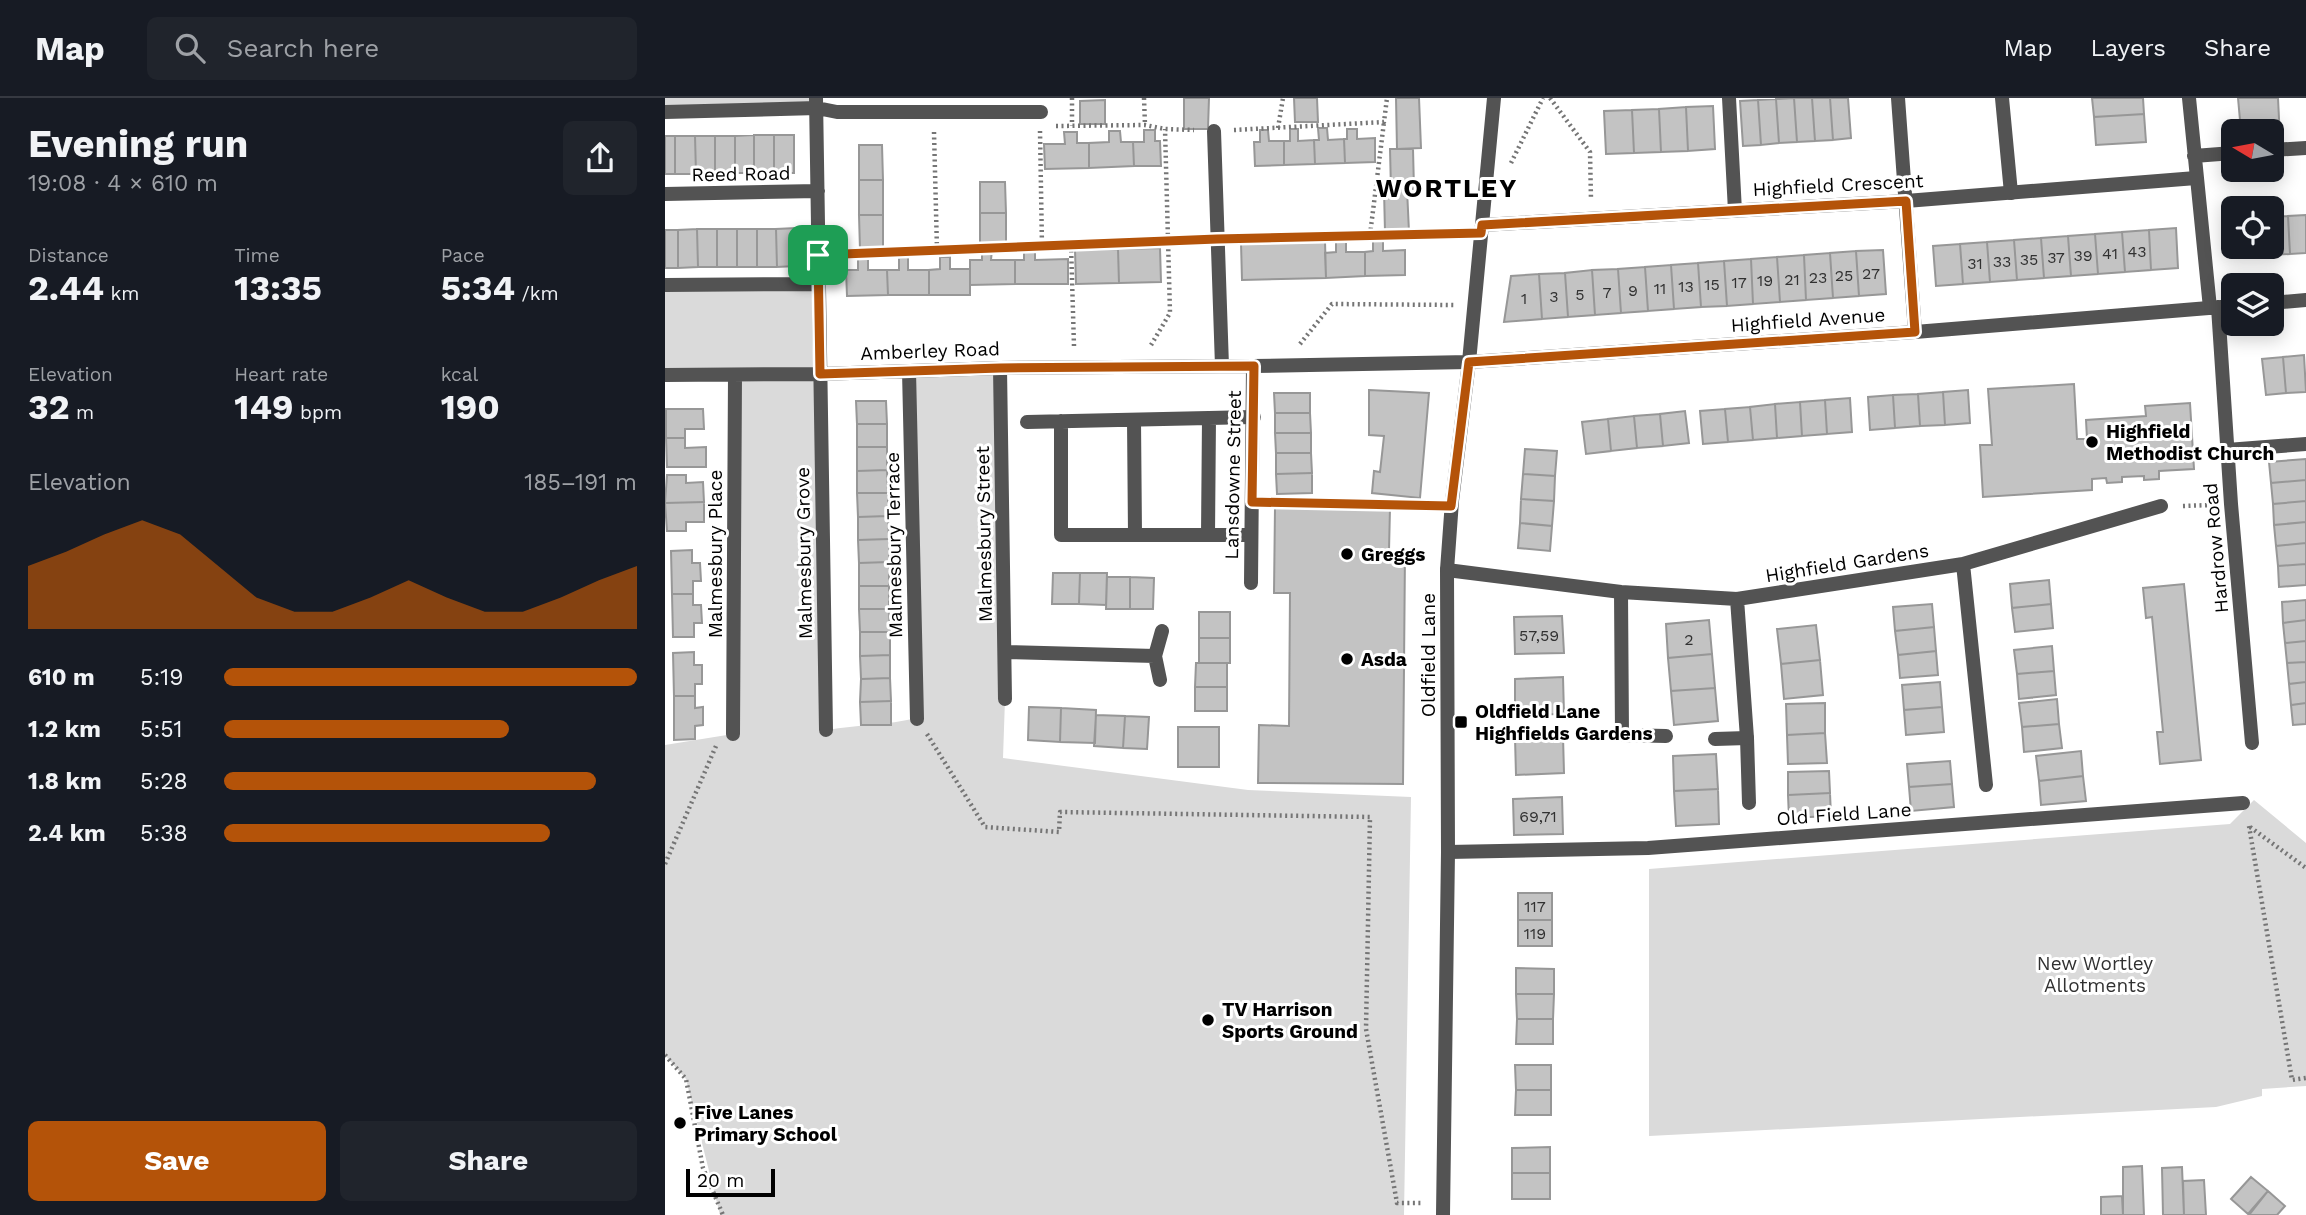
<!DOCTYPE html>
<html lang="en">
<head>
<meta charset="utf-8">
<style>
	body { margin:0; font-family:"Work Sans",sans-serif; background:#20242c; color:#f1f3f6; height:100vh; display:flex; flex-direction:column; font-size:26px; white-space:nowrap }
	* { box-sizing:border-box; margin:0 }
	p { font-size:23px; color:#9ea1a6 }
	.icon { flex:none; width:38px; height:38px; fill:none; stroke:currentColor; stroke-width:2; stroke-linecap:round; stroke-linejoin:round }
	.map { position:relative; flex:1; overflow:hidden }
	.panel { display:flex; flex-direction:column; background:#171b24; width:665px }
	.panel>* { flex:none }
	.needle { width:46px; rotate:280deg }
	.tools { position:absolute; left:1556px; top:21px; display:grid; gap:14px }
	.tools a { display:grid; place-items:center; width:63px; height:63px; border-radius:10px; background:#171b24; box-shadow:0 4px 18px #0003; font-size:35px }
	.scale { position:absolute; left:21px; bottom:18px; width:89px; box-sizing:border-box; padding-left:7px; border:4px solid #000; border-top:0; font-size:19px; line-height:24px; white-space:nowrap; color:#000; -webkit-text-stroke:5px #fff; paint-order:stroke }
	.pin { position:absolute; display:grid; place-items:center; width:60px; height:60px; color:#fff; margin:-30px; border-radius:14px; box-shadow:0 4px 10px #0006 }
	.round { display:grid; place-items:center; flex:none; width:74px; height:74px; border-radius:10px; background:#20242c }
	.head { display:flex; align-items:center; justify-content:space-between; height:119px; padding:0 28px }
	h1 { font-size:38px; font-weight:700; line-height:52px }
	.stats { display:grid; grid-template-columns:repeat(3,1fr); gap:10px; height:119px; padding:7px 28px }
	.stats div { display:grid; align-content:center }
	.stats b { font-size:35px; font-weight:700 }
	.stats small { font-size:19px; font-weight:400 }
	.stats p { font-size:19px }
	.chart { height:196px; padding:14px 28px }
	.chart p { display:flex; justify-content:space-between }
	.chart svg { width:100%; height:126px; margin-top:7px; fill:#b45309; opacity:.7 }
	.cta { display:flex; gap:14px; margin-top:auto; padding:14px 28px }
	.cta a { flex:1; height:80px; border-radius:10px; background:#b45309; color:#fff; font-size:28px; font-weight:700; line-height:80px; text-align:center }
	.cta a+a { background:#20242c; color:#f1f3f6 }
	ul { padding:0 28px; list-style:none; font-size:23px }
	li { display:grid; grid-template-columns:112px 84px 1fr; align-items:center; height:52px }
	li i { height:18px; border-radius:9px; background:#b45309 }
	header { display:flex; align-items:center; gap:42px; box-sizing:border-box; height:98px; padding:0 35px; background:#171b24; border-bottom:2px solid #363941 }
	header strong { font-size:33px }
	nav { display:flex; gap:38px; margin-inline-start:auto; font-size:24px }
	.search { width:490px; height:63px; background:#20242c; display:flex; align-items:center; gap:18px; box-sizing:border-box; padding:0 24px; border-radius:10px; color:#9ea1a6; font-size:26px }
	main { display:flex; flex:1; min-height:0 }
	.map>svg:first-child { display:block }
	.green { fill:#dadada }
	.building { fill:#c3c3c3; stroke:#979797; stroke-width:2 }
	.lines { fill:none; stroke-linecap:round; stroke-linejoin:round }
	.path { stroke:#757575; stroke-width:4.5; stroke-dasharray:2 3.5; stroke-linecap:butt }
	.service { stroke:#535353; stroke-width:14 }
	.minor { stroke:#535353; stroke-width:14 }
	.tertiary { stroke:#535353; stroke-width:14 }
	.route-casing { stroke:#fff; stroke-width:14 }
	.route { stroke:#b45309; stroke-width:9 }
	.poi-dot { fill:#000; stroke:#fff; stroke-width:2.5 }
	.labels { text-anchor:middle; dominant-baseline:central; stroke-width:6; stroke-linejoin:round; paint-order:stroke }
	.number-label { font-size:16px; fill:#313131 }
	.street-label { font-size:19px; fill:#000; stroke:#fff }
	.poi-label { font-size:19px; font-weight:bold; fill:#000; stroke:#fff; text-anchor:start }
	.park-label { font-size:19px; fill:#313131; stroke:#fff }
	.district-label { font-size:26px; font-weight:bold; letter-spacing:2px; fill:#000; stroke:#fff }
</style>
</head>
<body>
<header>
<strong>Map</strong>
<div class="search"><svg class="icon" aria-label="search" viewBox="0 0 24 24"><circle cx="10" cy="10" r="6"/><path d="M15 15l6 6"/></svg>Search here</div>
<nav><a>Map</a><a>Layers</a><a>Share</a></nav>
</header>
<main>
<section class="panel">
<div class="head"><div><h1>Evening run</h1><p>19:08 · 4 × 610 m</p></div><a class="round"><svg class="icon" aria-label="share" viewBox="0 0 24 24"><path d="M12 15V3M7 8l5-5 5 5M5 13v7h14v-7"/></svg></a></div>
<div class="stats">
<div><p>Distance</p><b>2.44<small> km</small></b></div>
<div><p>Time</p><b>13:35</b></div>
<div><p>Pace</p><b>5:34<small> /km</small></b></div>
</div>
<div class="stats">
<div><p>Elevation</p><b>32<small> m</small></b></div>
<div><p>Heart rate</p><b>149<small> bpm</small></b></div>
<div><p>kcal</p><b>190</b></div>
</div>
<div class="chart"><p><span>Elevation</span>185–191 m</p>
<svg viewBox="0 0 160 44" preserveAspectRatio="none"><path d="M0 44V22L10 17L20 11L30 6L40 11L50 22L60 33L70 38L80 38L90 33L100 27L110 33L120 38L130 38L140 33L150 27L160 22V44z"/></svg>
</div>
<ul>
<li><b>610 m</b>5:19<i style="width:100%"></i></li>
<li><b>1.2 km</b>5:51<i style="width:69%"></i></li>
<li><b>1.8 km</b>5:28<i style="width:90%"></i></li>
<li><b>2.4 km</b>5:38<i style="width:79%"></i></li>
</ul>
<div class="cta"><a>Save</a><a>Share</a></div>
</section>
<div class="map">
<svg width="1641" height="1117" viewBox="0 0 1641 1117">
	<rect width="100%" height="100%" fill="#fff"/>
	<path class="green" d="M0 0H151L152 10 0 14Z
		M152 186 162 632C192 627 222 627 252 620L244 273 335 270 340 601 338 660 583 692 746 699 739 1117H55L21 981 0 957V647L68 636 70 277H0V187Z
		M1589 702 1641 745V988L1597 991V998L1551 1009 984 1038V771L1565 726Z"/>
	<path class="building" d="M519 0H544L543 31H519Z
		M629 0H652L653 24H630Z
		M731 0H754L756 50 732 51Z
		M1129 0 1132 44 1114 45 1111 1Z
		M1129 0H1147L1150 43 1132 44Z
		M1147 0H1165L1168 42 1150 43Z
		M1165 0H1183L1186 40 1168 42Z
		M1427 0H1478L1479 16 1429 19Z
		M1573 0H1613L1615 41H1606V33H1576Z
		M1111 1 1114 45 1096 47 1093 2Z
		M440 2V26H415V3Z
		M1093 2 1096 47 1078 48 1075 3Z
		M1048 8 1050 51 1023 53 1021 9Z
		M1021 9 1023 53 996 54 994 11Z
		M994 11 996 54 969 55 967 12Z
		M967 12 969 55 941 56 939 13Z
		M1479 16 1481 44 1431 47 1429 19Z
		M653 30H662L663 42 679 41 680 65 650 66 649 42H654Z
		M625 31H633V43L649 42 650 66 619 67V43H625Z
		M682 31H692V41L710 40V64L680 65 679 41H682Z
		M479 32H490V43H495L496 68H469L468 44H479Z
		M595 32H603L604 43H619V67L590 68 589 44H595Z
		M444 33H455L456 44H468L469 68 424 70V45L444 44Z
		M399 34H412V45H424V70L380 71 379 46H400Z
		M89 37H109V75H89Z
		M89 37V75H70V38Z
		M109 37H129V75H109Z
		M0 38H10V76H0Z
		M10 38H30L31 76H10Z
		M30 38H50V76H31Z
		M50 38H70V75L50 76Z
		M194 47H217L218 82H194Z
		M725 51H748L749 91 726 92Z
		M194 82H218V117H194Z
		M315 84H340L341 115H315Z
		M742 91 744 134H720L719 92Z
		M315 115H341V146H315Z
		M194 117H218V152H195Z
		M1641 117V155L1625 156 1623 118Z
		M1623 118 1625 156 1605 157 1606 119Z
		M1562 121H1568V149H1584L1585 159 1565 160Z
		M131 130V168L112 169 111 131Z
		M1511 130 1513 170 1486 172 1484 132Z
		M32 131H52V169H33Z
		M32 131 33 169 13 170V132Z
		M52 131H72V169H52Z
		M72 131H92V169H72Z
		M92 131H111L112 169H92Z
		M0 132H13V170H0Z
		M1484 132 1486 172 1460 174 1457 134Z
		M1457 134 1460 174 1433 176 1430 136Z
		M1430 136 1433 176 1406 178 1403 138Z
		M1403 138 1406 178 1379 180 1376 140Z
		M1376 140 1379 180 1352 182 1349 142Z
		M718 142V153L740 152V177L700 178V154L708 153V143Z
		M1349 142 1352 182 1325 184 1322 144Z
		M660 143 661 180 577 182 576 145Z
		M671 143H681V154H700V178L661 180 660 155 671 154Z
		M1322 144 1325 184 1298 186 1295 146Z
		M1295 146 1298 186 1271 188 1268 148Z
		M1584 149H1604L1605 157 1585 159Z
		M495 150 496 184 454 185 453 151Z
		M327 151 326 162H350V186L305 187V162H317V152Z
		M359 151H370V162L403 161V186H350V162H359Z
		M453 151 454 185 411 186 410 152Z
		M1218 152 1221 196 1194 198 1191 153Z
		M1191 153 1194 198 1168 200 1165 155Z
		M1165 155 1168 200 1141 202 1139 157Z
		M1139 157 1141 202 1115 204 1112 159Z
		M243 159V172H264V197H223L222 172H234V160Z
		M275 159H285V171H305V197H264V172L275 171Z
		M1112 159 1115 204 1088 206 1086 161Z
		M193 161H203V172H222L223 197 182 198 181 172H193Z
		M1086 161 1088 206 1062 208 1059 163Z
		M1059 163 1062 208 1036 209 1033 165Z
		M1033 165 1036 209 1009 211 1006 167Z
		M1006 167 1009 211 983 213 980 169Z
		M980 169 983 213 956 215 953 171Z
		M953 171 956 215 930 217 927 172Z
		M927 172 930 217 903 219 900 175Z
		M900 175 903 219 877 221 874 176Z
		M874 176 877 221 839 224 846 178Z
		M1639 257 1641 294 1621 295 1618 259Z
		M1618 259 1621 295 1601 297 1597 261Z
		M1409 286 1412 341H1422L1421 322 1481 318 1480 308 1525 305 1529 371 1494 373V381L1479 382V378L1457 379V384L1442 385 1441 380 1427 381V392L1318 399 1315 347H1327L1323 291Z
		M704 292 764 295 755 400 707 395 709 373 715 374 719 338 704 337Z
		M1303 292 1305 325 1280 327 1278 294Z
		M1278 294 1280 327 1255 328 1253 296Z
		M609 295H645V315H610Z
		M1253 296 1255 328 1230 330 1228 297Z
		M1228 297 1230 330 1205 332 1203 299Z
		M1185 300 1187 334 1162 336 1160 302Z
		M1160 302 1162 336 1137 338 1135 304Z
		M191 303H221L222 326H192Z
		M1135 304 1137 338 1112 340 1110 306Z
		M1110 306 1112 340 1088 342 1085 309Z
		M1085 309 1088 342 1063 344 1060 311Z
		M1 311H38L39 331H20V340H1Z
		M1060 311 1063 344 1038 346 1035 313Z
		M1020 313 1024 345 998 348 995 316Z
		M610 315H645L646 335H610Z
		M995 316 998 348 972 350 969 318Z
		M969 318 972 350 946 353 943 321Z
		M943 321 946 353 921 356 917 324Z
		M192 326H222V349H192Z
		M610 335H646V355H611Z
		M1 340H20V350L41 349V369H2Z
		M192 349H222V372L192 373Z
		M860 351 892 353 890 378 858 376Z
		M611 355H646L647 375 611 376Z
		M1641 361V382L1606 385 1604 364Z
		M222 372 223 395H192V373Z
		M647 375V395L612 396 611 376Z
		M858 376 890 378 889 403 856 401Z
		M2 377H21V385L38 384 39 404 0 405Z
		M1641 382V403L1608 406 1606 385Z
		M192 395H223V418L193 419Z
		M856 401 889 403 887 428 855 425Z
		M1641 403V424L1609 427 1608 406Z
		M39 404V424H21V433H2L0 405Z
		M610 409 725 410 724 453H740L738 686 593 685 594 627 624 628 625 495H609Z
		M223 418 224 441 193 442V419Z
		M1641 424V445L1611 448 1609 427Z
		M855 425 887 428 885 453 853 450Z
		M224 441V464L194 465 193 442Z
		M1641 445V466L1613 468 1611 448Z
		M27 452V465H35L36 483H28V496H7L6 453Z
		M224 464V488H194V465Z
		M1641 466V487L1614 489 1613 468Z
		M388 475H415L414 506H387Z
		M415 475H442L441 507 414 506Z
		M442 479H465V511H441Z
		M465 479 489 480 488 511H465Z
		M1384 482 1386 506 1347 510 1345 486Z
		M1519 486 1536 662 1495 666 1492 634H1498L1487 519 1481 520 1478 490Z
		M194 488H224V511H194Z
		M7 496H28V507H36L37 525H29V539H8Z
		M1641 502V522L1618 525 1617 504Z
		M1267 506 1269 529 1230 533 1228 509Z
		M1386 506 1388 530 1350 534 1347 510Z
		M194 511H224L225 534H195Z
		M534 514H565V540H534Z
		M897 518 899 555 850 556 849 519Z
		M1044 522 1047 556 1003 560 1001 526Z
		M1641 522V543L1620 545 1618 525Z
		M1151 527 1155 562 1116 566 1112 531Z
		M1269 529 1271 553 1233 557 1230 533Z
		M195 534H225V557L195 558Z
		M534 540H565V565H534Z
		M1641 543V564L1622 565 1620 545Z
		M1387 548 1389 573 1352 576 1349 552Z
		M1271 553 1273 577 1235 580 1233 557Z
		M29 554V567H37V586H30V598H9L8 555Z
		M1047 556 1050 590 1006 593 1003 560Z
		M225 557V580L196 581 195 558Z
		M1155 562 1158 597 1119 601 1116 566Z
		M1641 564V584L1624 586 1622 565Z
		M531 565H562V589H530Z
		M1389 573 1391 597 1354 601 1352 576Z
		M898 579 899 616 850 617V581Z
		M225 580 226 603 195 604 196 581Z
		M1275 584 1277 609 1239 612 1237 587Z
		M1641 584V605L1626 607 1624 586Z
		M530 589H562V613H530Z
		M1050 590 1053 623 1009 627 1006 593Z
		M9 598H30V610L38 609V627L30 628V641L9 642Z
		M1392 601 1394 626 1357 629 1354 605Z
		M226 603V627H196L195 604Z
		M1160 605V635L1122 637 1121 606Z
		M1641 605V626L1628 627 1626 607Z
		M364 609 396 610 395 644 363 642Z
		M1277 609 1279 634 1241 637 1239 612Z
		M396 610 431 612 430 645 395 644Z
		M431 617 460 618 458 650 429 648Z
		M460 618 484 619 482 651 458 650Z
		M1394 626 1397 650 1359 654 1357 629Z
		M513 629H554V669H513Z
		M1160 635 1162 665 1123 666 1122 637Z
		M898 638 899 675 851 677 850 640Z
		M1416 653 1418 678 1374 683 1371 658Z
		M1051 656 1053 691 1009 693 1008 658Z
		M1285 663 1287 686 1244 689 1242 666Z
		M1164 673 1165 695 1123 697V674Z
		M1418 678 1421 703 1376 707 1374 683Z
		M1287 686 1289 709 1246 713 1244 689Z
		M1053 691 1054 726 1011 728 1009 693Z
		M1165 695 1166 718 1124 720 1123 697Z
		M897 699 898 736 849 737 848 701Z
		M853 795H887V822H853Z
		M853 822H887V848H853Z
		M851 870 889 871V896H851Z
		M851 896H889L888 921H852Z
		M852 921H888V946H851Z
		M850 967H886V992H851Z
		M851 992H886V1017H850Z
		M885 1049V1075H847V1050Z
		M1477 1068 1479 1117H1458V1069Z
		M1517 1069 1519 1117H1498L1497 1070Z
		M847 1075H885V1101H847Z
		M1586 1079 1603 1093 1583 1116 1566 1101Z
		M1539 1082 1541 1117H1519L1518 1083Z
		M1603 1093 1620 1108 1612 1117H1584Z
		M1457 1098 1458 1117H1436V1099Z"/>
	<g class="lines">
		<path class="path" d="M407 0V28
			M479 0 480 27
			M885 0 925 54 926 102
			M391 28 480 27 500 31 529 32
			M613 30 618 0
			M569 32 719 24 722 0
			M375 33 377 149
			M269 34 272 152
			M846 65 878 0
			M705 137 719 24
			M574 141 796 135
			M406 147 409 248
			M175 156 533 142
			M635 246 667 206 789 207
			M486 247 505 215 500 31
			M609 405 768 408
			M1518 408 1547 407
			M262 636 320 729 394 734 395 714 705 719 701 931 732 1105H757
			M1584 728 1627 982 1641 980
			M1585 729 1641 770
			M0 766 51 648
			M0 957 21 981 38 1070 58 1117"/>
		<path class="service" d="M1064 0 1070 113
			M1337 0 1346 95
			M469 322 470 437
			M396 323V437H586
			M362 324 589 319
			M1562 352 1641 346
			M543 437 544 320
			M1082 640 1084 705"/>
		<path class="minor" d="M151 0 161 632
			M1233 0 1250 234
			M1524 0 1545 210
			M0 14 152 10 172 14H376
			M549 33 557 268
			M1606 52 1641 50
			M1529 58 1568 55
			M0 96 153 93
			M817 127 1241 103 1531 80
			M0 187 152 186
			M1606 205 1641 202
			M1553 209 1566 406 1587 645
			M335 270 340 601
			M244 273 252 621
			M0 277 155 276 335 270 588 268 804 264 1250 234 1568 208
			M1298 466 1321 687
			M782 472 956 494 1072 501 1298 466 1496 408
			M586 485 588 268
			M956 494 957 637 1001 638
			M341 554 490 558
			M495 582 490 558 497 533
			M68 636 70 277
			M1050 641 1082 640 1072 501
			M783 754 983 750 1578 705"/>
		<path class="tertiary" d="M778 1117 783 754 782 472 787 403 804 264 829 0"/>
	</g>
	<g class="lines">
		<defs>
			<path id="route" d="M1241 103 1250 234 804 264 786 408 587 404 589 268 335 270 155 276 153 157 552 141 816 135 817 127Z"/>
		</defs>
		<use href="#route" class="route-casing"/>
		<use href="#route" class="route"/>
	</g>
	<g class="poi-dot">
		<circle cx="1427" cy="344" r="7"/>
		<circle cx="682" cy="456" r="7"/>
		<circle cx="682" cy="561" r="7"/>
		<rect x="789" y="617" width="14" height="14" rx="3.5"/>
		<circle cx="543" cy="922" r="7"/>
		<circle cx="15" cy="1025" r="7"/>
	</g>
	<g class="labels">
		<g class="number-label">
			<text x="1472" y="153">43</text>
			<text x="1445" y="155">41</text>
			<text x="1418" y="157">39</text>
			<text x="1391" y="159">37</text>
			<text x="1364" y="161">35</text>
			<text x="1337" y="163">33</text>
			<text x="1310" y="165">31</text>
			<text x="1206" y="175">27</text>
			<text x="1179" y="177">25</text>
			<text x="1153" y="179">23</text>
			<text x="1127" y="181">21</text>
			<text x="1100" y="182">19</text>
			<text x="1074" y="184">17</text>
			<text x="1047" y="186">15</text>
			<text x="1021" y="188">13</text>
			<text x="995" y="190">11</text>
			<text x="968" y="192">9</text>
			<text x="942" y="194">7</text>
			<text x="915" y="196">5</text>
			<text x="889" y="198">3</text>
			<text x="859" y="200">1</text>
			<text x="874" y="537">57,59</text>
			<text x="1024" y="541">2</text>
			<text x="873" y="718">69,71</text>
			<text x="870" y="808">117</text>
			<text x="870" y="835">119</text>
		</g>
		<g class="street-label">
			<text transform="translate(76 76) rotate(-1)">Reed Road</text>
			<text transform="translate(1173 87) rotate(-3)">Highfield Crescent</text>
			<text transform="translate(1143 222) rotate(-4)">Highfield Avenue</text>
			<text transform="translate(265 253) rotate(-2)">Amberley Road</text>
			<text transform="translate(568 377) rotate(-89)">Lansdowne Street</text>
			<text transform="translate(319 436) rotate(-91)">Malmesbury Street</text>
			<text transform="translate(229 447) rotate(-91)">Malmesbury Terrace</text>
			<text transform="translate(1551 450) rotate(-95)">Hardrow Road</text>
			<text transform="translate(139 455) rotate(-91)">Malmesbury Grove</text>
			<text transform="translate(50 456) rotate(-90)">Malmesbury Place</text>
			<text transform="translate(1182 465) rotate(-9)">Highfield Gardens</text>
			<text transform="translate(763 557) rotate(-90)">Oldfield Lane</text>
			<text transform="translate(1179 716) rotate(-4)">Old Field Lane</text>
		</g>
		<g class="poi-label">
			<text x="1441" y="333">Highfield<tspan x="1441" dy="22">Methodist Church</tspan></text>
			<text x="696" y="456">Greggs</text>
			<text x="696" y="561">Asda</text>
			<text x="810" y="613">Oldfield Lane<tspan x="810" dy="22">Highfields Gardens</tspan></text>
			<text x="557" y="911">TV Harrison<tspan x="557" dy="22">Sports Ground</tspan></text>
			<text x="29" y="1014">Five Lanes<tspan x="29" dy="22">Primary School</tspan></text>
		</g>
		<g class="park-label">
			<text x="1430" y="865">New Wortley<tspan x="1430" dy="22">Allotments</tspan></text>
		</g>
		<g class="district-label">
			<text x="782" y="90">WORTLEY</text>
		</g>
	</g>
</svg>
<div class="tools">
<a><svg class="needle" viewBox="-14 -14 28 28"><path d="M0-13l5 13h-10z" fill="#e53935"/><path d="M0 13l5-13h-10z" fill="#9ea1a6"/></svg></a>
<a><svg class="icon" aria-label="locate" viewBox="0 0 24 24"><circle cx="12" cy="12" r="6"/><path d="M12 2v4M12 18v4M2 12h4M18 12h4"/></svg></a>
<a><svg class="icon" aria-label="layers" viewBox="0 0 24 24"><path d="M12 4l9 5-9 5-9-5zM3 14l9 5 9-5"/></svg></a>
</div>
<div class="scale">20 m</div>
<div class="pin" style="left:153px;top:157px;background:#1e9e55"><svg class="icon" aria-label="arrive" viewBox="0 0 24 24"><path d="M6 21V4h12l-3 4 3 4H6"/></svg></div>
</div>
</main>
</body>
</html>
